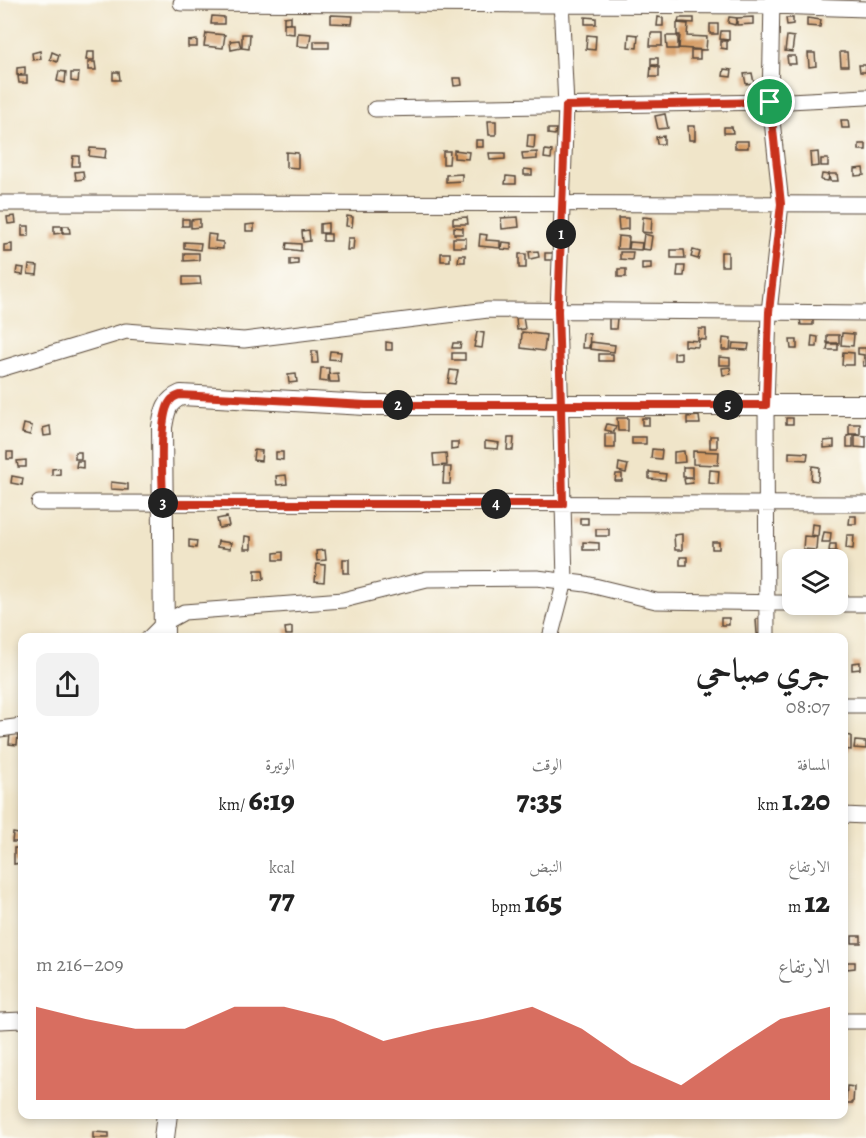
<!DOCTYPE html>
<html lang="ar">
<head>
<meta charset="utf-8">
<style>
	body { margin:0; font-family:Alegreya,Amiri,serif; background:#f2f2f2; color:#222; direction:rtl; height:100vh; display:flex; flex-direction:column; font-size:22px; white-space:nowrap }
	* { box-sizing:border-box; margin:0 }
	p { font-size:20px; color:#767676 }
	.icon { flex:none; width:33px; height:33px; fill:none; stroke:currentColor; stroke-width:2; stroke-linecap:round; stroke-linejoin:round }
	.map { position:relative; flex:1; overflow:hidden; direction:ltr }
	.details { position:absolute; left:18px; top:633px; width:830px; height:486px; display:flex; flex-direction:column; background:#fff; border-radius:12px; box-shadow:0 3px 9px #0003; direction:rtl }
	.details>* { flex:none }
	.buttons { position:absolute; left:782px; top:549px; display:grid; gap:12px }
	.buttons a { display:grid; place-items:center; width:66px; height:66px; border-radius:12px; background:#fff; box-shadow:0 3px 9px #0003; font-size:30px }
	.pin { position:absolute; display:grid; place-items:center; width:51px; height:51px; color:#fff; margin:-26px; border:3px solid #fff; border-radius:50%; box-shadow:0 2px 6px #0007 }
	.km { position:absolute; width:30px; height:30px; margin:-15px; border-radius:50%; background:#222; color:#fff; font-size:16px; line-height:30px; text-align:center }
	.round { display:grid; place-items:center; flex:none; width:63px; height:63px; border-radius:12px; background:#f2f2f2 }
	.headline { display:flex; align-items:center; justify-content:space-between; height:102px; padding:0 18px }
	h1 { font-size:33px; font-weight:800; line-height:45px }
	.figures { display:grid; grid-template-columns:repeat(3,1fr); gap:9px; height:102px; padding:6px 18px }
	.figures div { display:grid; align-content:center }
	.figures b { font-size:30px; font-weight:800 }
	.figures small { font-size:16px; font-weight:400 }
	.figures p { font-size:16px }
	.chart { height:168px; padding:12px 18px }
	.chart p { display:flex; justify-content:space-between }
	.chart svg { width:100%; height:108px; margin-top:6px; fill:#c8321e; opacity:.7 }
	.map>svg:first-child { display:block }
	.building { fill:#d59b64 }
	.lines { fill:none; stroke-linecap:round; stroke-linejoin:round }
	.minor-casing { stroke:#564638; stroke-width:17 }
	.major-casing { stroke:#564638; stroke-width:22 }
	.minor { stroke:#fff; stroke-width:15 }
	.major { stroke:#fff; stroke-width:20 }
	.route-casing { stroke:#fff; stroke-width:12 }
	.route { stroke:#c8321e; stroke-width:8 }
</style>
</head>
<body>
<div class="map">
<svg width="866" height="1138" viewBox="0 0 866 1138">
	<rect width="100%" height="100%" fill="#fdfcf7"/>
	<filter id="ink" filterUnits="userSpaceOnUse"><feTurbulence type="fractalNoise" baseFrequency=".0167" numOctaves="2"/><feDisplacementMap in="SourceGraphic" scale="12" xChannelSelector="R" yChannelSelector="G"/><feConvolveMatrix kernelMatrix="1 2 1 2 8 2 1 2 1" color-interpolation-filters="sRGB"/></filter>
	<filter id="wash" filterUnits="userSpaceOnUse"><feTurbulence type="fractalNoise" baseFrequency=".008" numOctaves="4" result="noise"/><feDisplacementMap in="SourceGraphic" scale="24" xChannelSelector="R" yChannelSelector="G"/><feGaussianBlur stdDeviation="1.35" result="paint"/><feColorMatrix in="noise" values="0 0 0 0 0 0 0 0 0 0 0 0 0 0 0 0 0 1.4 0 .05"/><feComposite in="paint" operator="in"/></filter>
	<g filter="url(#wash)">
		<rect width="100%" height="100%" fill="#f0e5c9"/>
		<g id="blocks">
			<path class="building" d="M331 15 353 16 352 24 331 23Z
				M212 16 224 17V24H211Z
				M291 16V23H284V17Z
				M585 17 596 18V24H585Z
				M658 17 663 18V26H657Z
				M729 17 737 18 735 25 728 23Z
				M753 17V24L737 25V18Z
				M679 18H694V23L678 22Z
				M786 18H793V24L787 25Z
				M807 18 821 20 820 27 807 26Z
				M677 23 688 24 687 36 707 37 706 50 679 48 680 35H677Z
				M284 24H294V34L284 33Z
				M710 24H718V34H710Z
				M721 31H729V40L720 39Z
				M206 33 225 35 223 48 204 46Z
				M298 33 311 34 309 47 297 46Z
				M651 33H662V46H650Z
				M242 34H250L249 49 242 48Z
				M629 34 638 35 637 48 628 47Z
				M587 35 596 36 595 50 586 49Z
				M666 36H678V49H667Z
				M787 36 794 37 792 52 785 51Z
				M197 40V47H188V41Z
				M239 40 241 48 231 50 230 41Z
				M314 41H329V48H314Z
				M721 41H727V49L721 48Z
				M691 50H700V59H691Z
				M40 51 41 59 33 60 32 53Z
				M52 52 59 55 57 62 50 59Z
				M87 52H94V60H86Z
				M840 52H847L848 66H841Z
				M808 53H815L816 66 809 67Z
				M787 56H795L796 64H788Z
				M651 58H658V65H651Z
				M88 62H95L96 70H88Z
				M859 65H866V72H860Z
				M651 66 659 67V77H650Z
				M25 67V74L17 75V68Z
				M724 69 732 70 731 77 723 76Z
				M59 71 66 72 65 83 57 81Z
				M113 72H119L120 80H113Z
				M71 73H79L78 82 71 81Z
				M752 73 754 83 746 84 744 74Z
				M18 76H27V83H19Z
				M453 78H461L462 85 454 86Z
				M665 114 668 128 658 129 655 116Z
				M841 120H848L849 128H842Z
				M488 121H496V135H489Z
				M688 126H695V140H689Z
				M724 127H732L733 133H724Z
				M548 129H556L555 135 548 134Z
				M528 135H535L534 148 527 147Z
				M664 136V144H657L656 137Z
				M476 140H483V147H476Z
				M735 141H748V148H735Z
				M859 144H866V150H859Z
				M90 148 106 149 105 158 89 156Z
				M454 150 469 152 468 159 454 158Z
				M545 150 552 151 551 159 544 158Z
				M443 151H450L449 164H443Z
				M286 152 298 153V168L286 167Z
				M537 152V159L523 160 522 153Z
				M818 152 819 166 811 167 810 153Z
				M489 153H505V159L490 160Z
				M73 156H79V166H72Z
				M821 159H828V166H821Z
				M863 168 864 175 855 176V169Z
				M524 169 532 170V175H524Z
				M83 171 84 179 76 180 75 172Z
				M462 174V181L446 182V175Z
				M822 174 829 175 828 181 821 180Z
				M829 174H837L838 181H830Z
				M506 176 516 177V184H505Z
				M15 216 16 223 8 224 7 217Z
				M347 216 353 217 352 227 346 226Z
				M467 217 468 224H453V218Z
				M518 217 519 227 502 229 501 218Z
				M643 217 652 218 651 233 642 232Z
				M618 218H628V229L619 230Z
				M182 219H189V226H182Z
				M200 219V227L191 228V220Z
				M328 223V233H320V224Z
				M254 224V231H246V225Z
				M22 226H29V236H22Z
				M54 226H62V233L54 234Z
				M63 226H69L70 233H63Z
				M454 227 463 228V234H454Z
				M309 230 310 241 303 242 302 231Z
				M208 234 216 235 215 241 223 242V249L207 248Z
				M323 234H331V241H323Z
				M480 234 487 235 486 240 500 241V248L479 246Z
				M644 234 652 236 650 250 642 249Z
				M618 236 629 237 628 249H617Z
				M348 238H354L353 250H347Z
				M453 238H466V247H453Z
				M184 242 201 243 200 250 184 248Z
				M502 242 511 243V250L501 249Z
				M630 242 642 243 641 250 629 249Z
				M287 243 301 244V251L286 249Z
				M12 244V252H4V245Z
				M671 250H684L685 258H671Z
				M693 250 700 252 698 259 691 257Z
				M538 251 539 257 530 259 529 252Z
				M620 252H633L632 260 620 259Z
				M721 252H728V266H721Z
				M184 253H199V260L184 261Z
				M441 253H450V261H441Z
				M545 253H553L552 260H545Z
				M519 254H526V268H519Z
				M459 255H465V262H458Z
				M290 259H298V264L290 265Z
				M642 263H651V269L642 270Z
				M29 265 38 266 37 275 28 274Z
				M678 266H685L684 276H677Z
				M17 267 24 268 23 275 16 274Z
				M618 269H626V277H618Z
				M183 277H200L201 284 183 285Z
				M523 317 525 329 517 330 516 318Z
				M609 317 617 318 616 329H609Z
				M800 319H813V325H801Z
				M699 329H706V340L698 339Z
				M477 332 484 333 482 348 474 347Z
				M522 332 546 335 544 351 521 348Z
				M583 333 590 334 589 348H582Z
				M842 333 854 334 853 346 841 345Z
				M827 335H839V343H827Z
				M812 336 818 337 817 347H811Z
				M723 338 731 339 730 350H722Z
				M685 340 699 341 698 347 685 346Z
				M790 340H797V349H791Z
				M386 342 392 343V350H386Z
				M591 342 615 345 614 352 590 349Z
				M453 343H461L460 348H452Z
				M733 343 749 344 748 350 732 349Z
				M828 344H838V350H827Z
				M858 348H866V366H863L864 355 858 354Z
				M312 351H317L318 363H312Z
				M330 351 341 352 340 360 329 359Z
				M681 352V360H674V353Z
				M843 352 854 353V365H842Z
				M452 353H465V360H452Z
				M599 354H613V361H599Z
				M719 357 730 358V365H719Z
				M730 367 731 374 723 375 722 368Z
				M321 368H329L328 382 320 381Z
				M450 370 458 371 455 384 448 383Z
				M338 373 339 382H330L329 374Z
				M296 374 297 382 289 383 288 375Z
				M699 416 700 424H687V417Z
				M617 418H628V431H618Z
				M642 418H649V425H642Z
				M786 418H793V424H786Z
				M24 424 32 426 30 435 22 433Z
				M607 424 616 426 614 432 605 430Z
				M849 424H860V434H849Z
				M50 426 51 435 44 436 43 428Z
				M605 434H615V448H605Z
				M853 435V447H847V436Z
				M855 435 866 436V448L855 447Z
				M710 436H717V448H710Z
				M632 437H646V444H632Z
				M508 438H514L513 450H507Z
				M834 440V447L824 448V441Z
				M485 441 499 443 498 449 485 448Z
				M451 442H458V449L451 450Z
				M652 449 662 450 661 459 651 458Z
				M254 450 262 451 261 461 253 460Z
				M684 451 685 462 674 463V452Z
				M693 451 719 452 718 465 693 464Z
				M7 452H13V459H7Z
				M75 452H81V459H75Z
				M276 452H283V460L276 459Z
				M789 452 808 453 807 460 789 459Z
				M446 453 447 465 434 466 433 454Z
				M26 460V467H18L17 461Z
				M77 461H83V468L76 467Z
				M619 463 628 465 626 473 618 471Z
				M812 466 819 467 818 481 811 480Z
				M444 467H451L450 484H443Z
				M683 467H692V477H683Z
				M60 468V474L52 475V469Z
				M710 470 719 471 718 484 709 483Z
				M649 472 666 474 665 480 649 479Z
				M616 474H622V481H615Z
				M286 475 287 484 277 485 276 476Z
				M12 476 23 478 22 485 11 483Z
				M692 477 693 483 685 484 684 479Z
				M111 482 128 484V490L111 489Z
				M850 516H856V524H849Z
				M227 517 229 526 219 528 217 519Z
				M580 518H588V524H580Z
				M812 524 819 525 818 536 811 535Z
				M596 529H609V536H596Z
				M824 532 831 533 830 542H822Z
				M682 534V550H675L674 535Z
				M847 535H854L853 549 846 548Z
				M245 536 251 537V549H244Z
				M804 536 817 537 816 550 803 549Z
				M189 540 197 541 196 548 189 547Z
				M218 541 231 543 230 549 217 547Z
				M583 542 599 543V550H583Z
				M712 542H719V549H712Z
				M830 544H836V551H829Z
				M325 550 326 560 317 561 316 551Z
				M283 552V560H274V553Z
				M680 557H687V565H680Z
				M343 559H349V573H343Z
				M317 564 325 565 324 582 315 581Z
				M255 570H263L264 579 255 580Z
				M721 618H729V625H721Z
				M756 619H763L765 633 757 634Z
				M292 627V635H286L285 628Z
				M860 662V669L852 670V663Z
				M10 733 18 734 17 745 9 744Z
				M843 735 851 736V750L843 749Z
				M855 741 866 742V749L854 748Z
				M13 833 19 834 18 842H12Z
				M14 848H19L20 863 14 864Z
				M852 936H861V943H852Z
				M847 962H855V968L847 969Z
				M847 1086 854 1087 853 1103H846Z
				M93 1132 109 1133V1138H93Z"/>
		</g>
	</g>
	<g filter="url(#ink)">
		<use href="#blocks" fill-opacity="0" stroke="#564638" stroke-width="1.5"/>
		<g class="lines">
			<defs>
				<path id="minor" d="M181 3 771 6 866 9
					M375 109 770 102 866 97
					M0 203 866 204
					M0 369 126 331 244 340 488 310 866 313
					M39 503 866 504
					M837 604H866
					M149 638 164 623 184 612 343 600 427 579 537 578 586 584 656 601 792 603
					M550 638 565 581 558 311 566 106 561 0
					M767 638 766 405 769 312 781 204 770 102 772 0
					M843 705H866
					M0 729 22 726
					M843 815 866 816
					M0 1021 22 1020
					M843 1021H866"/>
				<path id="major" d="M164 638 162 427C165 412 165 402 181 395L366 405H866
					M164 1138 167 1114"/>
			</defs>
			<use href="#minor" class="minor-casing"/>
			<use href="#major" class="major-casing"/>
			<use href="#minor" class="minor"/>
			<use href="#major" class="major"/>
		</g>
	</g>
	<g class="lines" filter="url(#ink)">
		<defs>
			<path id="route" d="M770 102 566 106 558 311 561 405H366L180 395C177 396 174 397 172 399 157 412 163 483 163 504H563L561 405H766L769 312 781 204 770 102"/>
		</defs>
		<use href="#route" class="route-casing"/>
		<use href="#route" class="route"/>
	</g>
</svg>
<div class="buttons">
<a><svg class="icon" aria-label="layers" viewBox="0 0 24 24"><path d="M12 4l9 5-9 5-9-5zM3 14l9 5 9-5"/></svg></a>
</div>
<div class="pin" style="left:770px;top:102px;background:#1e9e55"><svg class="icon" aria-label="arrive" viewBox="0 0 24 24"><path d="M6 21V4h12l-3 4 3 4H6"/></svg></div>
<b class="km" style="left:561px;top:234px">1</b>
<b class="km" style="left:398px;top:405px">2</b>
<b class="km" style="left:163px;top:503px">3</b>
<b class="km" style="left:496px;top:504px">4</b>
<b class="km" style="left:728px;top:405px">5</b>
<section class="details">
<div class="headline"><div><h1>جري صباحي</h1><p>08:07</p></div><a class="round"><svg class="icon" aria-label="share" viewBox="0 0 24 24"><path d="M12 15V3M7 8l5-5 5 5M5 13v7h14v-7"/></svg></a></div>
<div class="figures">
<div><p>المسافة</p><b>1.20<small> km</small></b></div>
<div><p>الوقت</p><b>7:35</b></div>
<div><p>الوتيرة</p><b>6:19<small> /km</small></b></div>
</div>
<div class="figures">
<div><p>الارتفاع</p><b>12<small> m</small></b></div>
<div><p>النبض</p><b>165<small> bpm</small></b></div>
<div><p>kcal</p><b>77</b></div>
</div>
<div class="chart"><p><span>الارتفاع</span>209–216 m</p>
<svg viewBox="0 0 160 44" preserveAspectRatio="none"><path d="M0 44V6L10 11L20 15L30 15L40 6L50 6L60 11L70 20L80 15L90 11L100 6L110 15L120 29L130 38L140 24L150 11L160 6V44z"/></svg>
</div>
</section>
</div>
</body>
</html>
